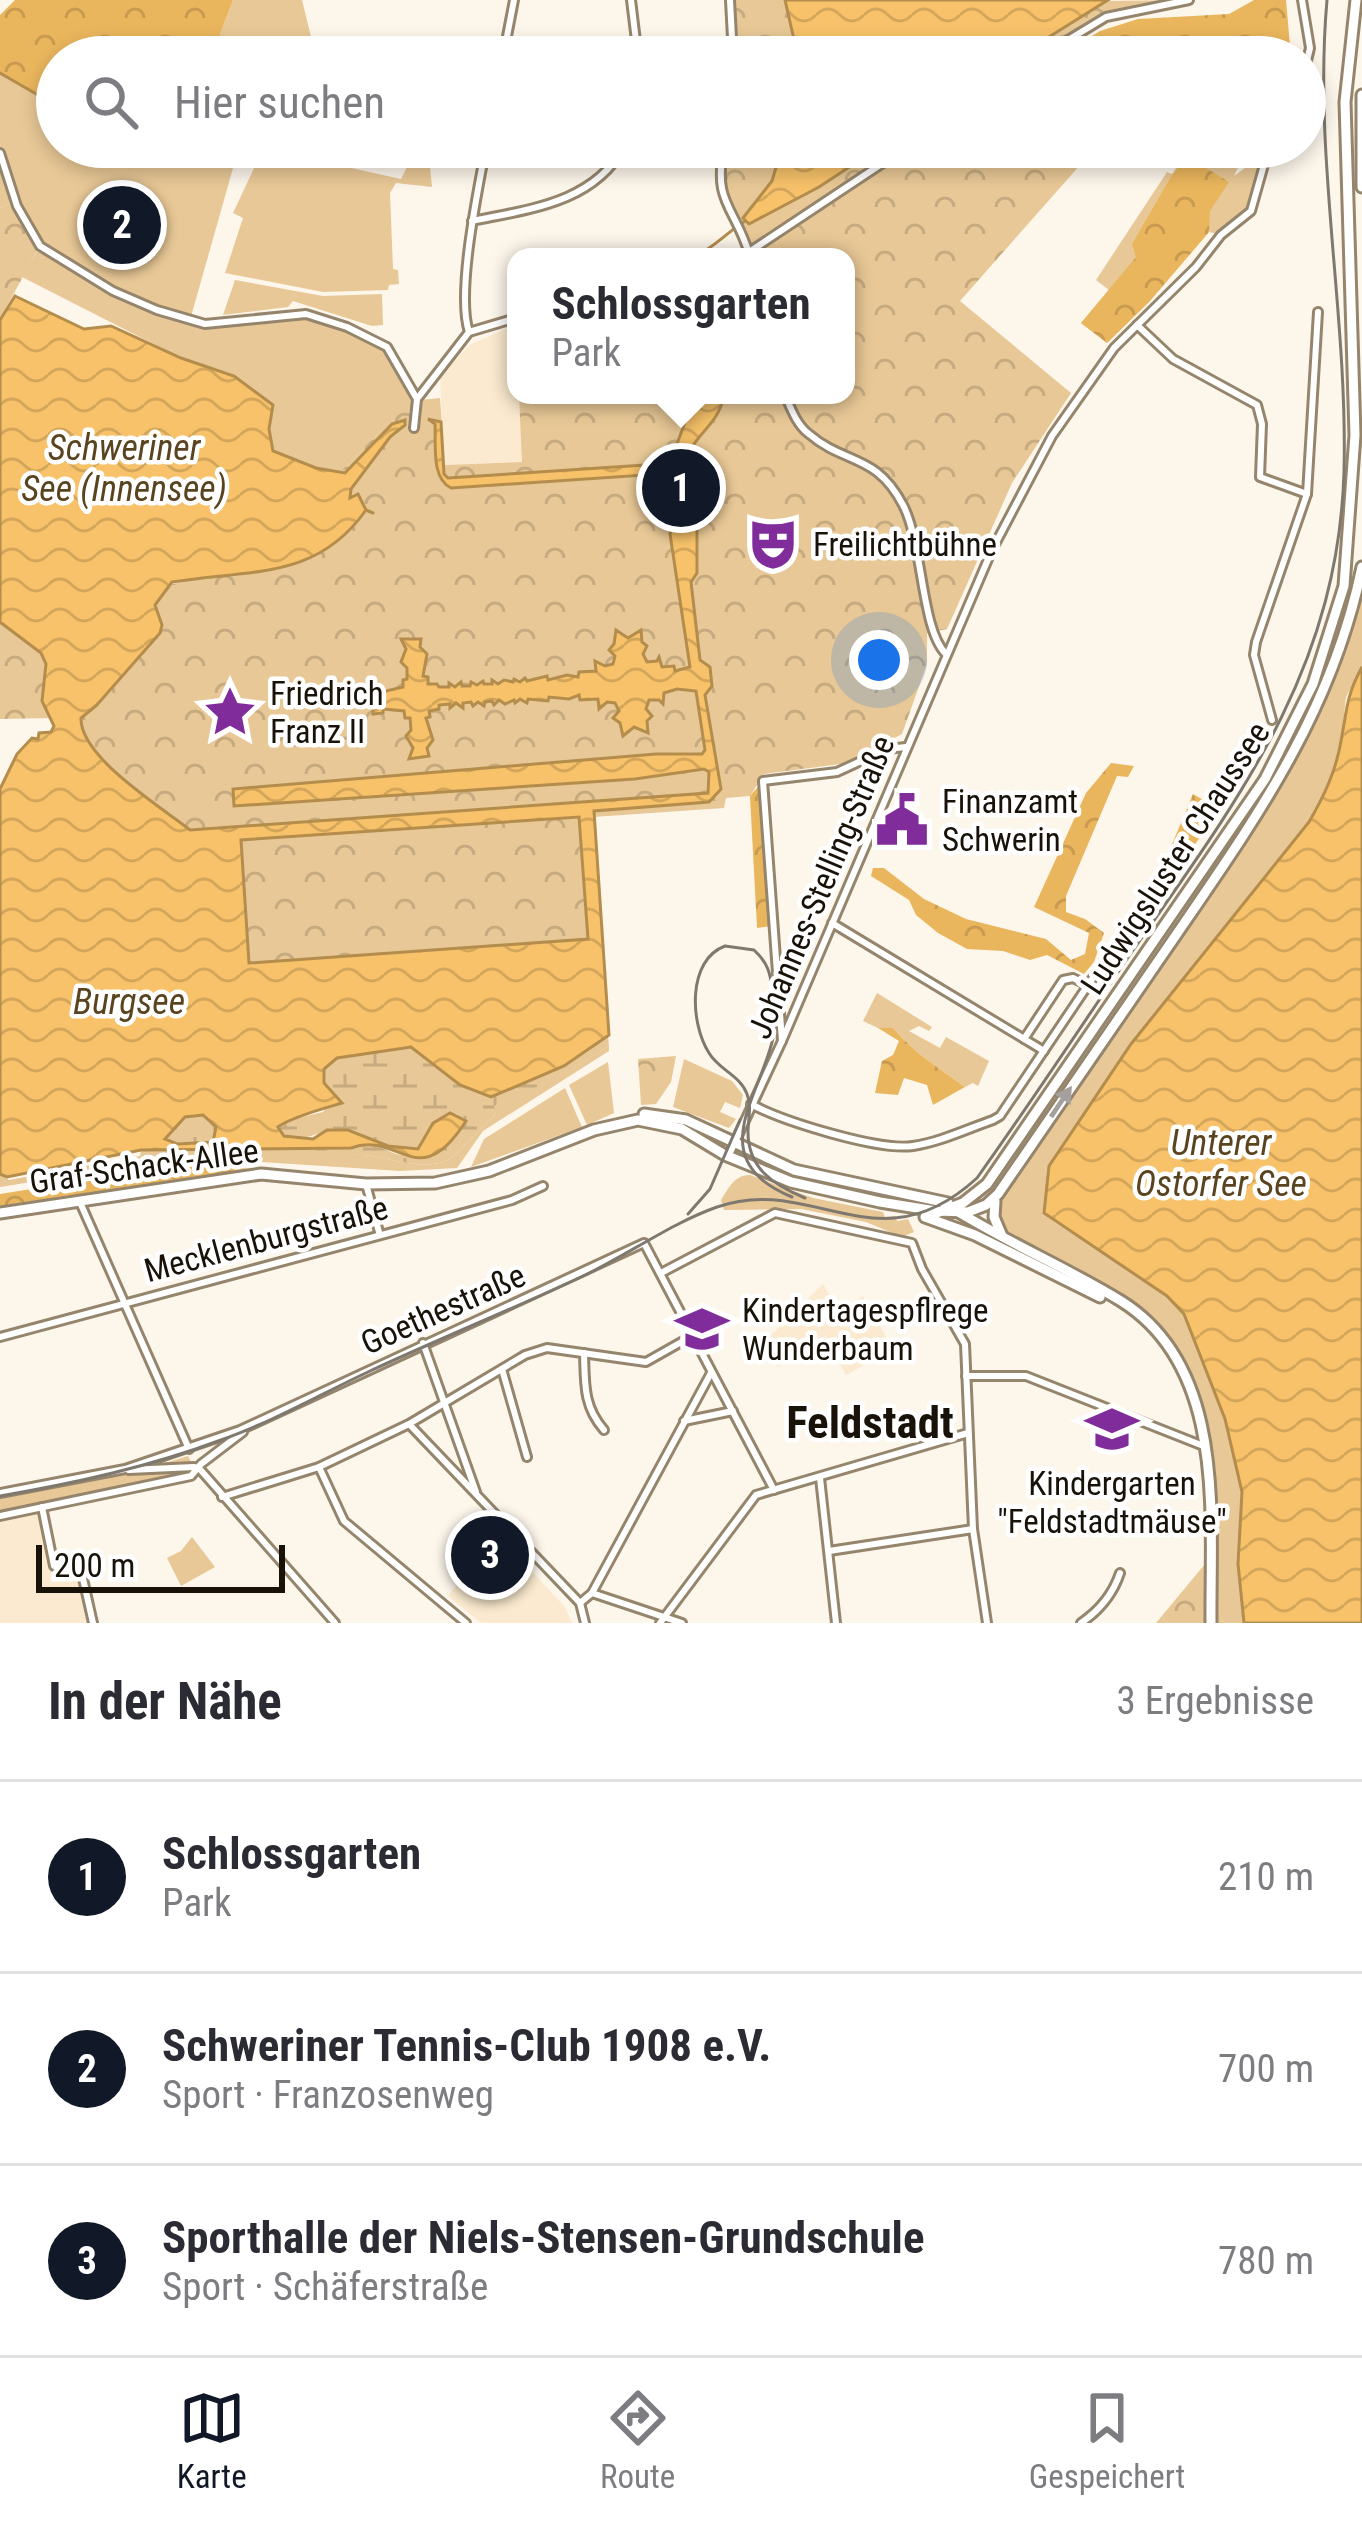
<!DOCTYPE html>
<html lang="de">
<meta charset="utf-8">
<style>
body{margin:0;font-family:"Roboto Condensed",sans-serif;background:#f2f2f3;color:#2b2b33}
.scale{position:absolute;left:36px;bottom:30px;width:249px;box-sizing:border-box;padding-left:12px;border:6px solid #181209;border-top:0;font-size:33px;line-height:42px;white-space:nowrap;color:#181209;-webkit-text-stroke:9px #fff;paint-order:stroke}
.you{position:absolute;left:879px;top:660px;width:42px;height:42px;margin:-30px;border:9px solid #fff;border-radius:50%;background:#1a73e8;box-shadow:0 0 0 18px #1a73e833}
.badge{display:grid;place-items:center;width:78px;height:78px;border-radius:50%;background:#111827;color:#fff;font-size:39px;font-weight:700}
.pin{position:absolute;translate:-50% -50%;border:6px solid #fff;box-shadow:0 3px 12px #0006}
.popup{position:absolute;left:507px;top:248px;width:348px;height:156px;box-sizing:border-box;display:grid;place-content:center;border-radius:24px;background:#fff;filter:drop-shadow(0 3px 9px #0005);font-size:39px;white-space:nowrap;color:#7c7c81}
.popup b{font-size:45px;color:#2b2b33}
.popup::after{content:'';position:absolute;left:50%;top:100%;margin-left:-24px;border:24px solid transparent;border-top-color:#fff}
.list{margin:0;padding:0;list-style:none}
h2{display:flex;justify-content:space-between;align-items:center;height:156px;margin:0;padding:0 48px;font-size:51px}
h2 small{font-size:39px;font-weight:400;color:#7c7c81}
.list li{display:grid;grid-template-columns:78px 1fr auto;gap:36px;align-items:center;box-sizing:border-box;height:192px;padding:0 48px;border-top:3px solid #e1e1e2}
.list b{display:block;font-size:45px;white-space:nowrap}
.list p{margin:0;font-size:39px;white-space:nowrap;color:#7c7c81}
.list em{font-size:39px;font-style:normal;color:#7c7c81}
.icon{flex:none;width:66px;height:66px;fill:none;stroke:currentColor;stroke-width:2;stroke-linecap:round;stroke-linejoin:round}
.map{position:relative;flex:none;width:1362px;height:1623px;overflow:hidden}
.search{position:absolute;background:#fff;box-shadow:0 6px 18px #0003;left:36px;right:36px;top:36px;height:132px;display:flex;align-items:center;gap:30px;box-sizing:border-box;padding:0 42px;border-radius:66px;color:#7c7c81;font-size:45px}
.sheet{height:732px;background:#fff}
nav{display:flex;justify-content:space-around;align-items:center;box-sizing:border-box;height:168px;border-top:3px solid #e1e1e2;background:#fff;font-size:33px;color:#7c7c81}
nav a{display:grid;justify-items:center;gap:6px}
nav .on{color:#111827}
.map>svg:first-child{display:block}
.built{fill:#fbeacf}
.green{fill:#e8c896}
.forest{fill:url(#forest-crowns)}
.wetland{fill:url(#wetland-marsh)}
.park{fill:url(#park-crowns)}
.water{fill:url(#water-waves);stroke:#b48d4d;stroke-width:3;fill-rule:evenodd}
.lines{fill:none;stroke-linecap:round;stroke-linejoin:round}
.stream{stroke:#b48d4d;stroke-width:3}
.street-casing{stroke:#95856c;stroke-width:12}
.secondary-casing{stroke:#95856c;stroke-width:15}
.street{stroke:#fff;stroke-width:6}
.secondary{stroke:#fff;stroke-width:9}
.tram{stroke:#7e786e;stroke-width:3}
.oneway{fill:#a3a09d}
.labels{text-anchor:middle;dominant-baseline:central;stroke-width:9;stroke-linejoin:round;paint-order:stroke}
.poi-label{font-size:33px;fill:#181209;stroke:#fff;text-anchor:start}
.street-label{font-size:33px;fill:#181209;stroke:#fff}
.water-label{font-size:36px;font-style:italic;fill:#5a441f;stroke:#fff}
.district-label{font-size:45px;font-weight:bold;fill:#181209;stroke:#fff}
</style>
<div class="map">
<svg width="1362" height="1623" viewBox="0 0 1362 1623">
<defs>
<pattern id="forest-crowns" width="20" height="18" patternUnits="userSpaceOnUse" patternTransform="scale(3)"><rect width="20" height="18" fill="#eab65d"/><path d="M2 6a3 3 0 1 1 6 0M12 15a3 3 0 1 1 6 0" fill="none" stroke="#c89b50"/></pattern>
<pattern id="wetland-marsh" width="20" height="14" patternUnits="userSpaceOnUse" patternTransform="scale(3)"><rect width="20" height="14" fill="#e8c896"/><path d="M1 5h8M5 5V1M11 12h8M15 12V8" fill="none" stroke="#c6ab80"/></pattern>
<pattern id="park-crowns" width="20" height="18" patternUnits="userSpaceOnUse" patternTransform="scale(3)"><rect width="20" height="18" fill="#e8c896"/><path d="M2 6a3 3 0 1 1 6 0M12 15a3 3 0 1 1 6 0" fill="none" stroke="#c6ab80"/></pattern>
<pattern id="water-waves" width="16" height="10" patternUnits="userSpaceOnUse" patternTransform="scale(3)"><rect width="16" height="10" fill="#f7c26a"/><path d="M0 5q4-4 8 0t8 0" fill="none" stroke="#d3a65b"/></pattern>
</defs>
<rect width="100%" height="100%" fill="#fdf6eb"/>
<g class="built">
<path d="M515,325l8,137 -79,3 -4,-89 31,-32z"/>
<path d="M823,1284l15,26 25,-14 30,53 -47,26 -21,-38 -47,30 -14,-25z"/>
<path d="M42,1507l12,58 25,-4 14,62h-93v-107z"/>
<path d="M493,1529l72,78 7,16h-91l-33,-27 19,-24 -4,-8 25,-22 -3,-5z"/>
</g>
<g class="green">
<path d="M233,0h69l10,41 -4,16h-104l15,-20z"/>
<path d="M0,73l57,33v41h182l-49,173 15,4 101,-10 41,13 40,20 30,52 -7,3 -69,69 -25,-3 -43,-17 -4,-22 4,-24 -39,-29 -53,-18 -159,-81 18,-31 -28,-44 -12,6z"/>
<path d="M264,147h53l-2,13 86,19 16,-32h11l4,40 -36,-4 -6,10 3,76 5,1 1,14 -10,1 -1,5 -65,2 -98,-19 18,-55 -10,-5z"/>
<path d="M1191,147h56l-13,29 33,-24c-9,40 -14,56 -46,83l-12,-3 -60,70 -42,41 -26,-20 28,-33 -13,-10 71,-108 5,2 8,-12 4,1z"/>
<path d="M235,280l88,16 59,-2 1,31 -11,1 -79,-25 -5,6 -65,8z"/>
<path d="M1362,594v73l-16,30 -5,46 -13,45 -19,34 -178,222 -82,122 -5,48 12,9 112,73 16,18 41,105 17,74 -4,71 6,59h-27v-108l-7,-8 -4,-60 -32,-94 -49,-49 -120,-64 -11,-23 1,-19 281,-412z"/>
<path d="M877,993l55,34 -3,4 -10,-5 -10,5 31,17 6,-11 43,24 -11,25 -5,-3 -8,4c-26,-19 -51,-34 -72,-59h-15l-15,-7z"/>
<path d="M609,1046v5l-126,80 -26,37 -57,3 -214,-14 -186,30v-13l9,6 131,-24 1,-6 176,-2 -3,6c16,0 33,-1 49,1 26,2 59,17 85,5 5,-2 39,-38 48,-46l-3,-8 65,-29z"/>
<path d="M684,1059l48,22 11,14 -3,13 -15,-6 -5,10 16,7 -7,9 -56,-21z"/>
<path d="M608,1062l6,51 -27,12 -18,-40z"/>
<path d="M565,1088l17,39 -111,40 13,-28z"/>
<path d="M750,1175l63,23 70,14 2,5 10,-1 2,5 11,-2 6,13 -12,5 -36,-15 -65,-13 -77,1 -3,-10c7,-11 14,-26 29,-25z"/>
<path d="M188,1456l4,8 -17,6 3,11 -178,35v-17l142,-29z"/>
<path d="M192,1537l23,30 -34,19 -14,-28 14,-7z"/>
</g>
<g class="forest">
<path d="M15,0h218l-14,37 -15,20h-147v49l-57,-33v-58z"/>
<path d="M1254,0h32l5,57h-233l42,-26 38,-12 91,-5z"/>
<path d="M1188,157l41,25 -19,29 -1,21 -60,70 -42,41 -26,-20 55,-66 -4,-13 40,-69z"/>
<path d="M1111,763l23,3 -6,11 -11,-1 -51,120v16l19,7 19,14 -10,29 -10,12 -37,-19 -17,5 -27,-9 -36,-2 -29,-16 -22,-18 -7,-15 -38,-24 2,-8h11l40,31 42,20 80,20 25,21 14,-6 4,-21 -55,-26 52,-114z"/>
<path d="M763,781l9,145 -15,2 -7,-132z"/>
<path d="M1193,794l26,15 -42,62 -12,-10z"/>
<path d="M878,1028h15c21,25 46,40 72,59l-32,18 -6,-20 -23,-7 -6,17 -23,-2 7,-32 11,-6 6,-14z"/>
<path d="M189,1164l63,5 -252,37v-12l50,-8 2,11 2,-11 52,-8v11l4,-1v-11l39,-6 1,5 21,-2v-7z"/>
</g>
<g class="wetland">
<path d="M608,1036l1,10 -50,31 -65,29 2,8c-9,8 -43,44 -48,46 -26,12 -59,-3 -86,-5 -17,-1 -33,-1 -49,-1l4,-6h34l18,-5 27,11 33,4 4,-35 -14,26c-10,-1 -21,-1 -30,-3 -19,-5 -36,-18 -57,-16 -19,3 -36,17 -54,0l7,-9 38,-9 13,-18 -12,-10v-15l13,-11 74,-11 49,38 31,12 73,-31z"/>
<path d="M203,1115l13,12 -3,15 -36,2 -13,-5 21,-22z"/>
</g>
<g class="park">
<path d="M730,0h55l14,52 -66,-10z"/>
<path d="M1189,0l-83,17 -66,40h-23l85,-56z"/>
<path d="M724,147h58l-10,34 -29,37 76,-31 61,-40h216l-136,154 111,92 -59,90 -65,146 -20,4v31l-25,70 -54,29 -84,11 -14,22 -24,2 -2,10 -131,9v-14l-403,27c-30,-25 -109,-72 -110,-112l16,-12 64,-72 2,-9 -7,-20 13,-20 48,-10 146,-70 -4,-10 -7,4 -1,-21 -9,-7 69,-70 30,-3 5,67 77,-3 -3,-67h327v-138h-116l18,-5 -30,-76z"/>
<path d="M14,201l25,46 -39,72v-111z"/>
<path d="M0,622c11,12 31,16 40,30 14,20 -7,34 13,66l-53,1z"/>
<path d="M579,816l10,123 -340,24 -9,-123z"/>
<path d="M676,1056l-5,26 -15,22 -15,1 -3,-46z"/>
<path d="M1210,1558l-2,65h-52z"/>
</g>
<g class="water">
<path d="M785,0h323l-91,57h-219z"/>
<path d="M782,147h98l-61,40 -70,37 -6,-6 29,-37z"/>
<path d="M15,296l69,33 27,-3 70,32 53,18 39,29 -4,24 4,22 43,17 29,5 47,-49 13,-4v5l-15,12 -39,52 -1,9 8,-4 8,16c-50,71 -116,59 -194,72l-17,23 7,20 -2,8 -64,73 -15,12c-1,39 79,88 109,112l518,-37 1,-21 -5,-3 -69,10 -401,27 -1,-17 423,-35h46l3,-4 -9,-59 -19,-2 -13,4 -1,11 -4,-4h-10l-3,9 6,7 -5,5 1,12 -14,-6 -11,9 -3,-13 -7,-5 6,-7 -4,-8 -8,-1 -8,7 -1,-10 -18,1 -1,-5 -10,4 -20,-2 -1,4 -20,-2 -1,4 -7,-4 -5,4 -1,-3 -9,4 -6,-4 -5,5 -2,-4 -7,1 -1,4 -6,-4 -5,4 -2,-4 -8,1v5l-7,-5 -6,5v-4l-11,1v4l-10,2 1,6 -4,1 7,22 -6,8 2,8 -20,3 4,-11 -7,-12 5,-6 -1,-12h-5l-1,-7 -21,-2v4l-10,1 -1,-26 9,-1 1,5 21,-5v-7l4,-1v-11l-6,-6 5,-13 -5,-10h20l-1,8 7,7 -4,22 5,1v7h9l2,3h10v-4l6,4 6,-5 1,4h8l1,-4 6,3 6,-4 1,3h8v-4l6,4 6,-4 9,2 1,-3 6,3 5,-4 2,3 20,-5 1,4 19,-5 11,2 1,-5 17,-1 -1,-10 10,5 8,-2 2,-8 -6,-6 5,-6 2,-14 12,8 13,-8 1,12 5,4 -4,8 4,8 10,-1 2,-4 3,10 12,-1 1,5 15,-4 -20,-133 9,-25 -1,-25 7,1 12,41v47l-6,9 9,78 10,7 2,19 -7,9 16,94 -12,13 -115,9 15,224 -45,31 -73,31 -31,-12 -49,-38 -74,11 -13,11v14l18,20c-17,5 -51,14 -64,24l6,9 29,3 14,-9h21l40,16 30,3 15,-26 17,-10 16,8c-48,75 -67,9 -115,27l-210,2 -134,27 -7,-3v-385l17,-35 15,-16 6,1 1,-6 12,-1 3,-6 -12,-25 4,-37 -5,-11 -41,-31v-302zM579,817l9,122 -339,24 -8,-123zM203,1115l13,12 -3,15 -36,2 -12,-5 20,-22z"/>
<path d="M695,395h29c-7,38 -40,40 -39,81l-8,1 -3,-4 -223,15c-20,-10 -15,-43 -16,-64l-7,-5 13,3 3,52 4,4 212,-14 17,-20z"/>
<path d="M1362,667v956h-118l-6,-59 4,-72 -17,-73 -41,-105 -17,-18 -123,-83 5,-47 82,-122 178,-222c15,-26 27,-51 32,-81 6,-31 5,-45 21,-74z"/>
</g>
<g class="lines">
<g class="stream">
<path d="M204,57l15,-20"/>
<path d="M0,73l57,33"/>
<path d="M694,257c20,-9 32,-24 51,-36"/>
<path d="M680,473l2,11"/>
<path d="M366,510l7,3"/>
</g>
<g class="street-casing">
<g id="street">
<path d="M631,0l7,57"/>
<path d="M730,0l3,57"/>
<path d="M1302,0l8,48 -5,21"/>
<path d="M503,57l11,-57"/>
<path d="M1040,57l66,-40 83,-17"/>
<path d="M724,147c-12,57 12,60 26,110"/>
<path d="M0,153l17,53 23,40 73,45 44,19 48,14 101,-10 41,13 40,20 30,52"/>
<path d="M472,221c58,-12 121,-18 152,-74"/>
<path d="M731,257l18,-5 158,-105"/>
<path d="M1137,325l36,34 84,46 5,19 -2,53 47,17"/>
<path d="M469,332c-13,-38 9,-143 17,-185"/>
<path d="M785,395c6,14 12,30 24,39 36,31 67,19 94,71 20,38 18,125 43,149"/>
<path d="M414,428l3,-29 52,-67 47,-14"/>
<path d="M1272,720l-18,-65 2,-13 51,-148 11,-182"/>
<path d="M832,923l212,128"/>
<path d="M1024,1039l39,-59 10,-2 16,8"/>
<path d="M782,1041l-19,-260 74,-9 50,-23 19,-2"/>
<path d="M751,1104c31,17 127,47 162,42 27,-4 54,-17 80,-26l7,-4 121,-180"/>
<path d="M728,1157l54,-116 210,-491 60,-114 62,-88 82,-81 25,-32 30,-24 18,-64"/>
<path d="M366,1184l13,48"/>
<path d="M79,1200l110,249"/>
<path d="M661,1273l114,-60 137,30 10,26 43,75 8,185 14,94"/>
<path d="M0,1337l512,-137 31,-14"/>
<path d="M423,1343l53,149"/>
<path d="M584,1353c1,30 -1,53 20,77"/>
<path d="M502,1369l25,88"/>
<path d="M966,1376h60l180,71"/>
<path d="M684,1421l49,-10"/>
<path d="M410,1425l170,178 5,20"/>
<path d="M198,1467l137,156"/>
<path d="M319,1467l25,54 122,102"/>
<path d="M129,1470l65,-3"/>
<path d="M820,1478l16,145"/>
<path d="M0,1493l125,-24 115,-39 404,-187 130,247"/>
<path d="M222,1497l97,-30 90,-43 116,-69 22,-7 99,14 46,-26"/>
<path d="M42,1507l12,59 25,-5 14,62"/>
<path d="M0,1516l191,-40 10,-12 42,-32"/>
<path d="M829,1551l144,-22"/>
<path d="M592,1593l90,30"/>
<path d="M580,1603l12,-10 119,-220"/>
<path d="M660,1623l96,-128 212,-62"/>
<path d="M1081,1623c19,-13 32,-29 39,-50"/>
</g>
</g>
<g class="secondary-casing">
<g id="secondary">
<path d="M1362,95v92"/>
<path d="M644,1114l42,6 108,50 154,33"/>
<path d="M995,1201l-1,16 8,19"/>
<path d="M944,1203c57,37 120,63 177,98 106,66 89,215 90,322"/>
<path d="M0,1213l261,-39 105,10 69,-1 54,-12 105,-41 44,-10 44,9 43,26 66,27 89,20 56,9 32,1 18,-7 12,-11c59,-85 117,-171 176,-256 82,-120 158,-225 188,-371"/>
<path d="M925,1217l50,18 125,62"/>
<path d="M926,1217l37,-14 24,-19 278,-405 48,-95 31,-98 11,-151 -10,-333 11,-102"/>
</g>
</g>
<use href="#street" class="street"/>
<use href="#secondary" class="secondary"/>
<g class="tram">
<path d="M792,1197c-91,-37 -31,-102 -19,-159 3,-15 0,-32 -1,-47 -1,-18 -5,-29 -18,-41l-29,-4c-38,14 -35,77 -16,107 10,17 31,22 38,41 5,13 1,25 1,38 0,37 26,53 57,66"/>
<path d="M688,1214l22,-25 30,-69"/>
<path d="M0,1496c75,-13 149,-29 221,-56 51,-18 100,-46 149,-69 69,-32 140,-61 209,-93 46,-21 90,-54 138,-71 95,-34 161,62 260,-29 53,-74 103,-150 154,-225 108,-154 207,-284 213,-481 4,-158 -31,-315 -17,-472"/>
</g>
</g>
<defs><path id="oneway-solid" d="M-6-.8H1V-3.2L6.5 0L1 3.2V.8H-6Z" transform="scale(3)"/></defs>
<use class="oneway" href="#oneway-solid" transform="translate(1061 1102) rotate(-56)"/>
<defs>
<g id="theatre-bare" transform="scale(4.14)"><path d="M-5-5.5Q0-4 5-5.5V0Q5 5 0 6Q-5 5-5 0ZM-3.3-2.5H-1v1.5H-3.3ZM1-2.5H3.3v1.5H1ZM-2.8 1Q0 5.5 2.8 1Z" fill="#802c9b" stroke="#fff" stroke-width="2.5" paint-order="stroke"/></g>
<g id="sight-bare" transform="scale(4.14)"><path d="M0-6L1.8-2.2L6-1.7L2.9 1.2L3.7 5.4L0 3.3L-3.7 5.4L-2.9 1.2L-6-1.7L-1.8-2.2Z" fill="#802c9b" stroke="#fff" stroke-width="2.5" paint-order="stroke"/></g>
<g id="civic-bare" transform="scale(4.14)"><path d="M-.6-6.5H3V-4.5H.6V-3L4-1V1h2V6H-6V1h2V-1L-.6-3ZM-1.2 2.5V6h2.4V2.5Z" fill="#802c9b" stroke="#fff" stroke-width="2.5" paint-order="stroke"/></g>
<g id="school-bare" transform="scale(4.14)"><path d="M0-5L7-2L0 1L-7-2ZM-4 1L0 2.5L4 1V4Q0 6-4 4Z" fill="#802c9b" stroke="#fff" stroke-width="2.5" paint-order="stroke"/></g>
</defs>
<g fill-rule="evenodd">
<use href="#theatre-bare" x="773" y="544"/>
<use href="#sight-bare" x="230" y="712"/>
<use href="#civic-bare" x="902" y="820"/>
<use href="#school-bare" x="702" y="1329"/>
<use href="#school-bare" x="1112" y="1429"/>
</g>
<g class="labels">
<g class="poi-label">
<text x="813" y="544">Freilichtbühne</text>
<text x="270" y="693">Friedrich<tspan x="270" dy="38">Franz II</tspan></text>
<text x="942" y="801">Finanzamt<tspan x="942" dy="38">Schwerin</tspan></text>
<text x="742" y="1310">Kindertagespflrege<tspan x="742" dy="38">Wunderbaum</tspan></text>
<text x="1112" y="1483" text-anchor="middle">Kindergarten<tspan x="1112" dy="38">"Feldstadtmäuse"</tspan></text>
</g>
<g class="street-label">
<text transform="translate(1175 858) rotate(-57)">Ludwigsluster Chaussee</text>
<text transform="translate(821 887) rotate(-67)">Johannes-Stelling-Straße</text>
<text transform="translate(144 1166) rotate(-8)">Graf-Schack-Allee</text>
<text transform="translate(266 1239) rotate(-15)">Mecklenburgstraße</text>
<text transform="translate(443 1309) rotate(-24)">Goethestraße</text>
</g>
<g class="water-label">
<text x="124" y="448">Schweriner<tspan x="124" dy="41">See (Innensee)</tspan></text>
<text x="129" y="1002">Burgsee</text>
<text x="1221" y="1143">Unterer<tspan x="1221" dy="41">Ostorfer See</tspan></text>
</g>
<g class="district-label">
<text x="870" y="1422">Feldstadt</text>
</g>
</g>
</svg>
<div class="scale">200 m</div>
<div class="you"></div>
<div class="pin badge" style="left:681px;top:488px">1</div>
<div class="popup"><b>Schlossgarten</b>Park</div>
<div class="pin badge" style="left:122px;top:225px">2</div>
<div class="pin badge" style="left:490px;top:1555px">3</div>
<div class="search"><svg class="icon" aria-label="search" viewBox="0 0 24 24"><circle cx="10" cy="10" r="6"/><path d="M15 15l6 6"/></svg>Hier suchen</div>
</div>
<section class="sheet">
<h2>In der Nähe<small>3 Ergebnisse</small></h2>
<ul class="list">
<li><span class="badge">1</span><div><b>Schlossgarten</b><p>Park</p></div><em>210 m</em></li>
<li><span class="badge">2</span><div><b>Schweriner Tennis-Club 1908 e.V.</b><p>Sport · Franzosenweg</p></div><em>700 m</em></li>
<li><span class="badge">3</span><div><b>Sporthalle der Niels-Stensen-Grundschule</b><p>Sport · Schäferstraße</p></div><em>780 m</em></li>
</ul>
</section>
<nav>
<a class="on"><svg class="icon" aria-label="map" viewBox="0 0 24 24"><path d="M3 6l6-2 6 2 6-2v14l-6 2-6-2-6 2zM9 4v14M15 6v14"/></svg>Karte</a>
<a><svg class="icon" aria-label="directions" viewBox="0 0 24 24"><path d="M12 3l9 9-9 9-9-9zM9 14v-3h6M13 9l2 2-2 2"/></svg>Route</a>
<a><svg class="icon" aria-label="saved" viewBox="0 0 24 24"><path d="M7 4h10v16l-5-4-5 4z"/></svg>Gespeichert</a>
</nav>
